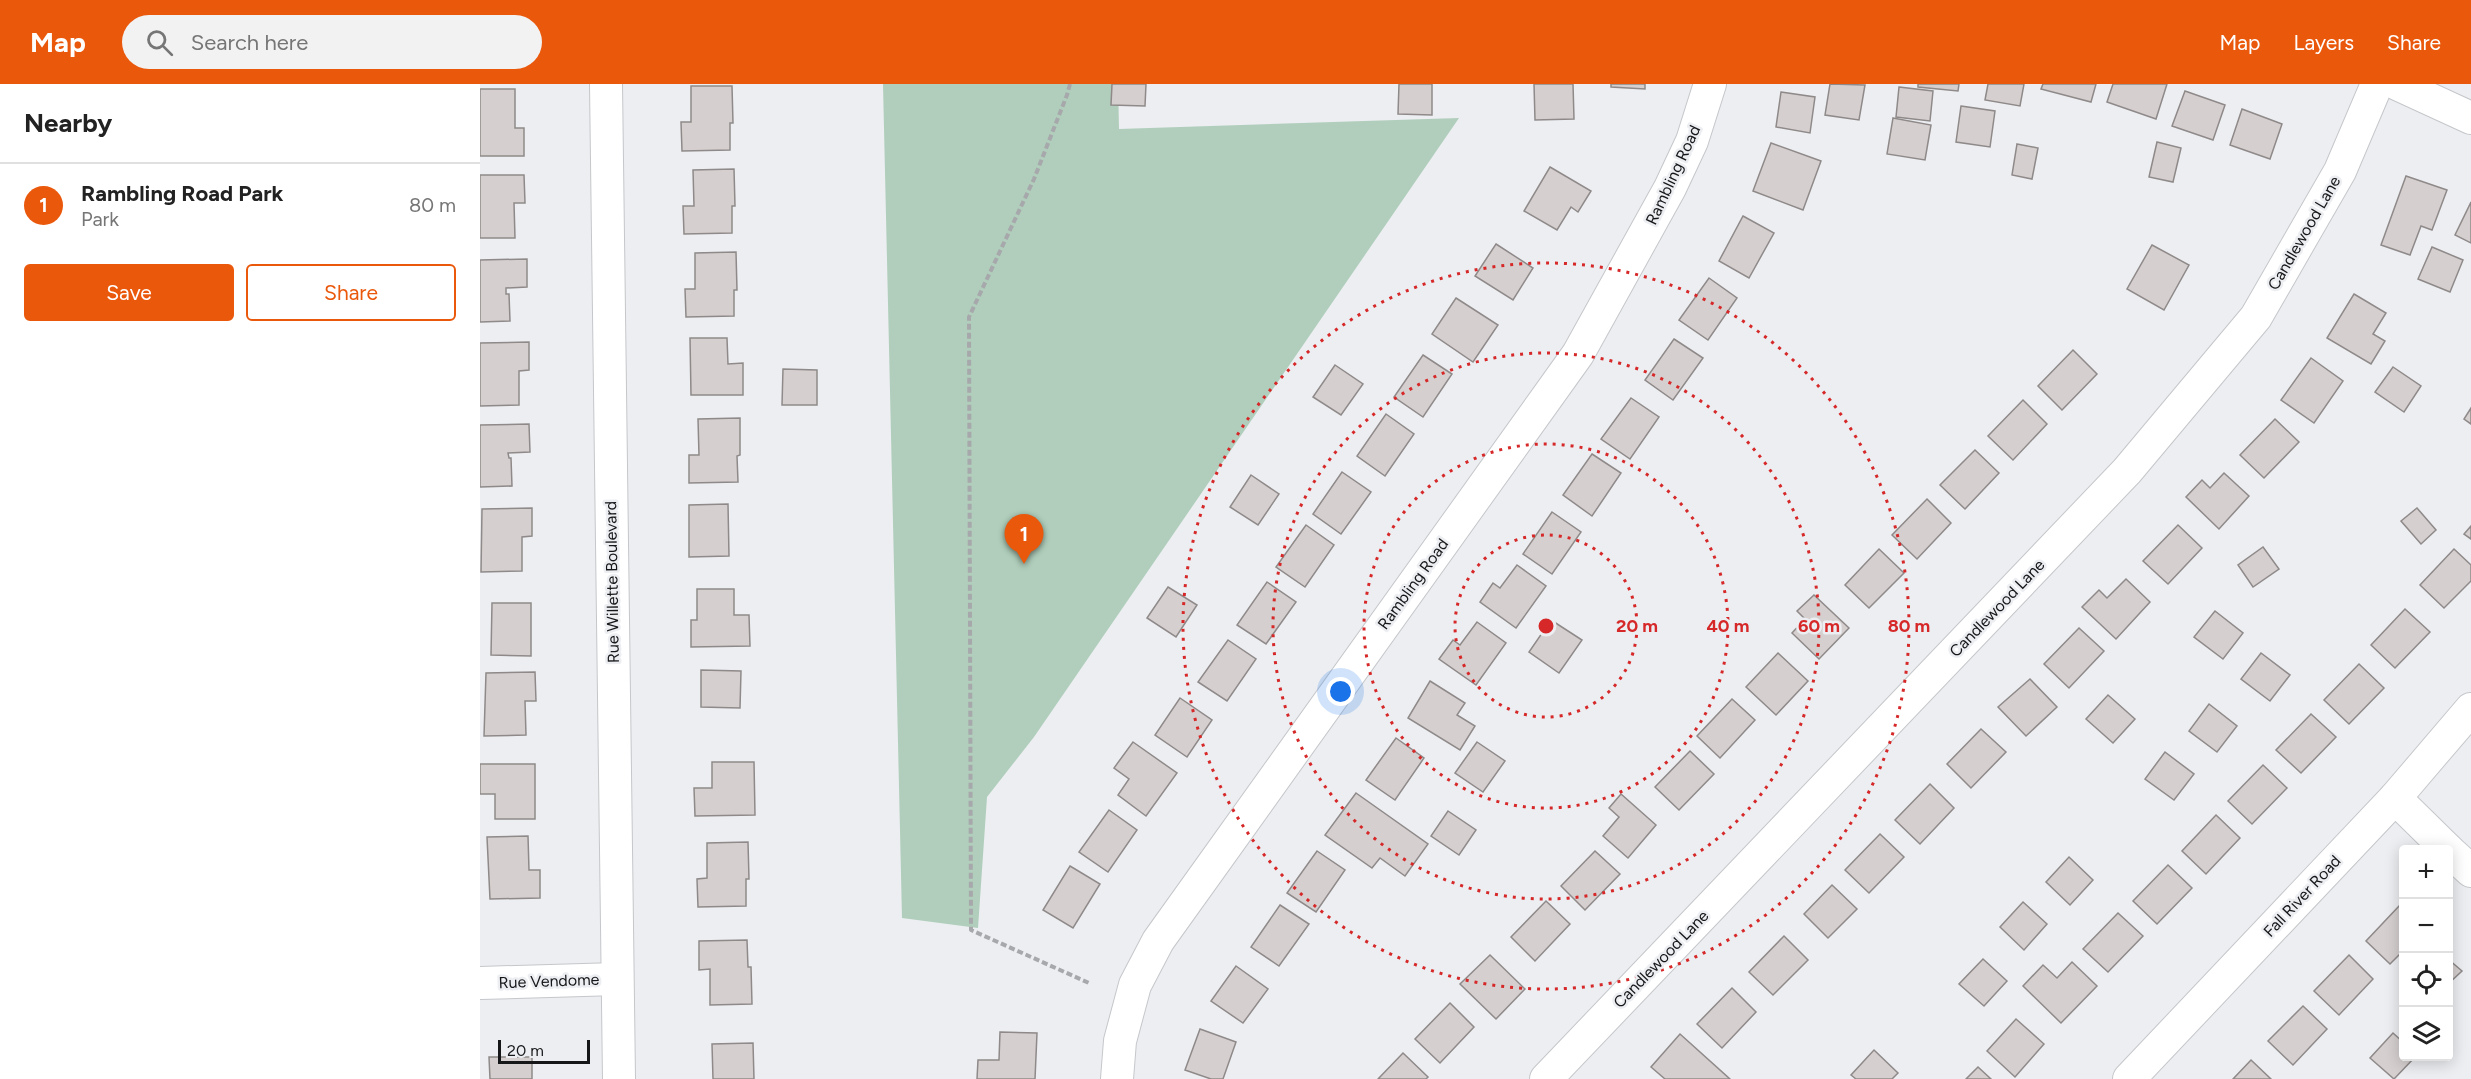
<!DOCTYPE html>
<meta charset="utf-8">
<style>
body{margin:0;font-family:Figtree,sans-serif;background:#f2f2f2;color:#222}
.controls{position:absolute;right:18px;bottom:18px;display:grid;overflow:hidden;border-radius:6px;box-shadow:0 3px 15px #0003}
.controls button{width:54px;height:54px;display:grid;place-items:center;padding:0;border:0;border-bottom:2px solid #e0e0e0;background:#fff;color:#222;font:30px sans-serif}
.scale{position:absolute;left:18px;bottom:15px;width:92px;box-sizing:border-box;padding-left:6px;border:3px solid #161718;border-top:0;font-size:16px;line-height:21px;white-space:nowrap;color:#161718;-webkit-text-stroke:4px #eceef2;paint-order:stroke}
.you{position:absolute;left:861px;top:608px;width:21px;height:21px;margin:-15px;border:4px solid #fff;border-radius:50%;background:#1a73e8;box-shadow:0 0 0 9px #1a73e833}
.badge{display:grid;place-items:center;width:39px;height:39px;border-radius:50%;background:#ea580c;color:#fff;font-size:20px;font-weight:700}
.pin{position:absolute;translate:-50% -50px;filter:drop-shadow(0 2px 3px #0008)}
.pin::after{content:'';position:absolute;top:32px;width:21px;height:18px;background:inherit;clip-path:polygon(0 0,100% 0,50% 100%)}
.list{margin:0;padding:0;list-style:none}
h2{display:flex;justify-content:space-between;align-items:center;height:78px;margin:0;padding:0 24px;font-size:26px}
h2 small{font-size:20px;font-weight:400;color:#767676}
.list li{display:grid;grid-template-columns:39px 1fr auto;gap:18px;align-items:center;box-sizing:border-box;height:84px;padding:0 24px;border-top:2px solid #e0e0e0}
.list b{display:block;font-size:22px;white-space:nowrap}
.list p{margin:0;font-size:20px;white-space:nowrap;color:#767676}
.list em{font-size:20px;font-style:normal;color:#767676}
.actions{display:flex;gap:12px;padding:18px 24px}
.actions a{flex:1;padding:14px 0;border:2px solid #ea580c;border-radius:6px;text-align:center;font-size:21px;color:#ea580c}
.actions .main{background:#ea580c;color:#fff}
.icon{flex:none;width:33px;height:33px;fill:none;stroke:currentColor;stroke-width:2;stroke-linecap:round;stroke-linejoin:round}
.map{position:relative;flex:none;width:1991px;height:995px;overflow:hidden}
header{display:flex;align-items:center;gap:36px;box-sizing:border-box;height:84px;padding:0 30px;background:#ea580c;color:#fff}
header strong{font-size:28px}
nav{display:flex;gap:33px;margin-inline-start:auto;font-size:21px}
.search{width:420px;height:54px;background:#f2f2f2;display:flex;align-items:center;gap:15px;box-sizing:border-box;padding:0 21px;border-radius:33px;color:#767676;font-size:22px}
main{display:flex}
aside{flex:1;background:#fff}
.map>svg:first-child{display:block}
.green{fill:#b0cebb}
.building{fill:#d5d0cf;stroke:#8f8a89;stroke-width:1.5}
.lines{fill:none;stroke-linecap:round;stroke-linejoin:round}
.street-casing{stroke:#c5c7ca;stroke-width:34}
.path{stroke:#a7a8ab;stroke-width:4;stroke-dasharray:6 3;stroke-linecap:butt}
.street{stroke:#fff;stroke-width:32}
.ring{fill:none;stroke:#d62828;stroke-width:3;stroke-dasharray:3 6}
.labels{text-anchor:middle;dominant-baseline:central;stroke-width:5;stroke-linejoin:round;paint-order:stroke}
.street-label{font-size:16px;fill:#161718;stroke:#eceef2}
.centre{fill:#d62828;stroke:#eceef2;stroke-width:3}
.ring-label{font-size:18px;text-anchor:middle;font-weight:bold;fill:#d62828;stroke:#eceef2;stroke-width:5;stroke-linejoin:round;paint-order:stroke}
</style>
<header>
<strong>Map</strong>
<div class="search"><svg class="icon" aria-label="search" viewBox="0 0 24 24"><circle cx="10" cy="10" r="6"/><path d="M15 15l6 6"/></svg>Search here</div>
<nav><a>Map</a><a>Layers</a><a>Share</a></nav>
</header>
<main>
<aside>
<h2>Nearby<small></small></h2>
<ul class="list">
<li><span class="badge">1</span><div><b>Rambling Road Park</b><p>Park</p></div><em>80 m</em></li>
</ul>
<div class="actions"><a class="main">Save</a><a>Share</a></div>
</aside>
<div class="map">
<svg width="1991" height="995" viewBox="0 0 1991 995">
<rect width="100%" height="100%" fill="#eceef2"/>
<path class="green" d="M403,0h235l1,45 340,-11 -425,619 -47,60 -9,131 -76,-10z"/>
<g class="building">
<path d="M632,0h34l-1,22 -34,-1z"/>
<path d="M919,0h33v31l-34,-1z"/>
<path d="M1054,0h39l1,35 -39,1z"/>
<path d="M1131,0h34v5l-34,-2z"/>
<path d="M1350,0l35,1 -6,35 -34,-5z"/>
<path d="M1438,0h41l-1,7 -40,-4z"/>
<path d="M1508,0h36l-4,22 -35,-6z"/>
<path d="M1563,0h53l-5,18 -50,-13z"/>
<path d="M1633,0h54l-11,35 -49,-17z"/>
<path d="M211,2h41l1,37h-3v27l-48,1 -1,-29h10z"/>
<path d="M1419,3l34,4 -3,30 -34,-4z"/>
<path d="M0,5h35v39h9v28h-44z"/>
<path d="M1705,7l40,14 -12,35 -41,-14z"/>
<path d="M1301,8l34,5 -5,36 -34,-6z"/>
<path d="M1481,22l34,5 -5,36 -34,-5z"/>
<path d="M1762,25l40,15 -12,35 -40,-14z"/>
<path d="M1413,34l38,7 -6,35 -38,-6z"/>
<path d="M1677,58l24,6 -8,34 -24,-5z"/>
<path d="M1291,59l50,18 -18,49 -50,-19z"/>
<path d="M1537,60l21,4 -6,31 -20,-4z"/>
<path d="M1070,83l41,24 -13,21 -7,-5 -14,23 -33,-19z"/>
<path d="M254,85l1,37h-3v27l-48,1 -1,-28h11l-1,-36z"/>
<path d="M0,91h44l1,28h-11l1,35h-35z"/>
<path d="M1926,92l41,14 -15,40 -11,-4 -11,29 -29,-10z"/>
<path d="M1991,118v41l-16,-8z"/>
<path d="M1263,132l31,17 -25,45 -30,-17z"/>
<path d="M1016,160l37,24 -20,32 -38,-24z"/>
<path d="M1672,161l37,20 -25,45 -37,-21z"/>
<path d="M1952,163l31,13 -13,32 -32,-13z"/>
<path d="M256,168l1,38h-3v26l-48,1 -1,-28h10v-36z"/>
<path d="M47,175v28l-21,1v6h3l1,27 -30,1v-62z"/>
<path d="M1229,194l28,20 -29,42 -29,-20z"/>
<path d="M1874,210l32,19 -13,21 12,7 -14,23 -44,-26z"/>
<path d="M976,214l42,27 -25,37 -41,-28z"/>
<path d="M210,254h37l1,26 15,-1v32h-52z"/>
<path d="M1194,255l29,19 -30,42 -28,-20z"/>
<path d="M49,258v28l-10,1v34l-39,1v-63z"/>
<path d="M1593,266l24,24 -35,36 -24,-24z"/>
<path d="M943,271l29,19 -29,43 -29,-20z"/>
<path d="M1831,274l32,23 -29,42 -33,-23z"/>
<path d="M855,281l28,19 -22,31 -28,-18z"/>
<path d="M1913,283l28,19 -17,26 -29,-20z"/>
<path d="M303,285l34,1v35h-35z"/>
<path d="M1151,314l28,19 -29,42 -29,-20z"/>
<path d="M1543,316l24,24 -34,36 -25,-24z"/>
<path d="M1991,324v16l-7,-5z"/>
<path d="M906,330l28,20 -29,42 -28,-20z"/>
<path d="M260,334v37l-3,1 1,26 -49,1v-28h10l-1,-36z"/>
<path d="M1795,335l24,23 -35,36 -24,-23z"/>
<path d="M49,340l1,28 -22,1 1,5h2l1,28 -32,1v-62z"/>
<path d="M1495,366l24,23 -34,36 -25,-24z"/>
<path d="M1112,370l29,19 -29,43 -29,-21z"/>
<path d="M862,388l29,20 -30,42 -28,-20z"/>
<path d="M1744,389l25,23 -30,33 -33,-32 16,-17 8,8z"/>
<path d="M771,391l28,19 -21,31 -28,-18z"/>
<path d="M1447,415l24,24 -34,36 -25,-24z"/>
<path d="M248,420l1,52 -40,1v-52z"/>
<path d="M52,424v28l-10,1v34l-41,1 1,-63z"/>
<path d="M1937,424l19,22 -15,14 -20,-23z"/>
<path d="M1072,428l29,20 -29,42 -29,-20z"/>
<path d="M826,441l28,20 -29,42 -29,-20z"/>
<path d="M1698,441l24,23 -34,36 -25,-23z"/>
<path d="M1991,442v13l-7,-5z"/>
<path d="M1783,463l16,22 -26,18 -15,-22z"/>
<path d="M1399,465l25,24 -35,35 -24,-23z"/>
<path d="M1974,465l17,16v16l-27,27 -24,-23z"/>
<path d="M1037,481l29,21 -30,42 -36,-26 13,-19 7,5z"/>
<path d="M1646,495l24,23 -34,37 -34,-32 17,-17 8,8z"/>
<path d="M787,498l29,20 -30,42 -29,-19z"/>
<path d="M688,503l29,18 -21,32 -29,-19z"/>
<path d="M217,505h37v26h15l1,31 -59,1v-27h6z"/>
<path d="M1334,511l35,33 -30,31 -27,-26 13,-14 -8,-8z"/>
<path d="M12,519h39v53l-40,-1z"/>
<path d="M1925,525l25,23 -35,36 -24,-23z"/>
<path d="M1735,527l28,22 -20,26 -29,-22z"/>
<path d="M1071,536l31,20 -23,33 -30,-21z"/>
<path d="M997,538l29,21 -30,42 -37,-26 14,-19 7,5z"/>
<path d="M1599,544l25,23 -35,37 -25,-24z"/>
<path d="M748,556l28,19 -29,42 -29,-19z"/>
<path d="M1298,569l30,28 -32,34 -30,-28z"/>
<path d="M1781,569l29,22 -20,26 -29,-22z"/>
<path d="M1879,580l25,24 -35,36 -25,-24z"/>
<path d="M221,586l40,1 -1,37 -39,-1z"/>
<path d="M55,588l1,29h-11l1,34 -42,1 2,-63z"/>
<path d="M1550,595l27,28 -31,29 -28,-29z"/>
<path d="M950,597l35,22 -8,12 18,11 -15,24 -52,-32z"/>
<path d="M1628,611l27,24 -22,24 -27,-24z"/>
<path d="M700,614l32,22 -25,37 -32,-22z"/>
<path d="M1252,615l23,21 -35,38 -23,-22z"/>
<path d="M1729,620l28,22 -20,26 -28,-21z"/>
<path d="M1831,630l25,23 -35,36 -25,-23z"/>
<path d="M1501,645l25,23 -35,36 -24,-24z"/>
<path d="M916,654l28,20 -29,42 -29,-20z"/>
<path d="M653,658l44,31 -31,43 -28,-21 11,-16 -15,-11z"/>
<path d="M997,658l28,19 -22,31 -28,-19z"/>
<path d="M1210,667l24,23 -35,36 -24,-23z"/>
<path d="M1685,668l29,22 -20,26 -29,-21z"/>
<path d="M232,678h42l1,53 -60,1 -1,-28h18z"/>
<path d="M0,680h55v55h-40v-25h-15z"/>
<path d="M1783,681l24,23 -35,36 -24,-23z"/>
<path d="M1450,700l24,24 -34,36 -25,-24z"/>
<path d="M876,709l72,51 -23,32 -25,-18 -8,10 -47,-33z"/>
<path d="M1141,710l35,31 -28,33 -25,-22 16,-19 -10,-9z"/>
<path d="M629,726l28,20 -29,42 -29,-20z"/>
<path d="M968,727l28,19 -17,25 -28,-19z"/>
<path d="M1736,731l24,23 -34,36 -24,-23z"/>
<path d="M1400,750l24,23 -35,36 -24,-23z"/>
<path d="M48,752l1,34h11v28l-50,1 -3,-62z"/>
<path d="M268,758l1,37h-3v27l-48,1 -1,-28 10,-1v-35z"/>
<path d="M837,767l28,19 -29,42 -29,-19z"/>
<path d="M1115,767l25,23 -35,36 -24,-24z"/>
<path d="M1589,773l24,23 -23,25 -24,-23z"/>
<path d="M1688,781l24,23 -35,36 -24,-23z"/>
<path d="M590,782l30,18 -27,44 -30,-18z"/>
<path d="M1352,801l25,24 -29,29 -24,-24z"/>
<path d="M1066,817l24,23 -35,37 -24,-24z"/>
<path d="M1543,818l24,22 -23,26 -24,-23z"/>
<path d="M800,821l29,19 -30,42 -28,-19z"/>
<path d="M1920,821l4,3v42l-14,14 -24,-23z"/>
<path d="M1638,829l25,23 -35,36 -25,-23z"/>
<path d="M1304,852l24,24 -35,35 -24,-23z"/>
<path d="M267,856l1,27h3l1,37 -42,1v-36l-11,1v-29z"/>
<path d="M1010,871l35,34 -29,30 -36,-35z"/>
<path d="M1869,871l24,24 -34,36 -25,-24z"/>
<path d="M1503,875l24,22 -23,25 -25,-22z"/>
<path d="M1968,875l14,12 -14,13z"/>
<path d="M1592,878l25,24 -36,37 -38,-37 20,-21 14,13z"/>
<path d="M756,882l32,23 -25,34 -32,-22z"/>
<path d="M1252,904l24,24 -34,36 -25,-24z"/>
<path d="M970,919l24,24 -34,36 -25,-24z"/>
<path d="M1823,922l24,23 -34,36 -25,-24z"/>
<path d="M1536,935l28,25 -29,33 -28,-26z"/>
<path d="M720,945l36,13 -13,37h-12l-26,-9z"/>
<path d="M520,948l37,1 -2,46h-58l1,-19h21z"/>
<path d="M1913,949l11,10v13h12l-22,23 -24,-21z"/>
<path d="M1200,950l50,45h-65l-14,-12z"/>
<path d="M273,959l1,36h-41l-1,-35z"/>
<path d="M1394,966l24,23 -6,6h-36l-5,-4z"/>
<path d="M923,969l25,24 -2,2h-48z"/>
<path d="M9,973h43v22h-42z"/>
<path d="M1771,976l20,19h-38z"/>
<path d="M1498,983l13,12h-25z"/>
</g>
<g class="lines">
<g class="street-casing">
<g id="street">
<path d="M126,0l13,995"/>
<path d="M1917,0l74,34"/>
<path d="M1915,714l53,52"/>
<path d="M1968,766l23,21"/>
<path d="M0,899l137,-4"/>
<path d="M637,995l3,-38 15,-56 23,-44 420,-587 92,-166 22,-47 18,-57"/>
<path d="M1066,995l581,-608 129,-154 84,-146 37,-87"/>
<path d="M1649,995l266,-281 76,-89"/>
</g>
</g>
<path class="path" d="M590,0l-3,11 -33,84 -65,138 2,613 118,53"/>
<use href="#street" class="street"/>
</g>
<g class="ring">
<circle cx="1066" cy="542" r="91"/>
<circle cx="1066" cy="542" r="182"/>
<circle cx="1066" cy="542" r="273"/>
<circle cx="1066" cy="542" r="363"/>
</g>
<g class="labels">
<g class="street-label">
<text transform="translate(1193 91) rotate(-65)">Rambling Road</text>
<text transform="translate(1824 149) rotate(-60)">Candlewood Lane</text>
<text transform="translate(132 498) rotate(-91)">Rue Willette Boulevard</text>
<text transform="translate(933 500) rotate(-54)">Rambling Road</text>
<text transform="translate(1517 524) rotate(-46)">Candlewood Lane</text>
<text transform="translate(1822 812) rotate(-47)">Fall River Road</text>
<text transform="translate(1181 875) rotate(-46)">Candlewood Lane</text>
<text transform="translate(69 897) rotate(-2)">Rue Vendome</text>
</g>
</g>
<circle cx="1066" cy="542" r="9" class="centre"/>
<g class="ring-label">
<text x="1157" y="548">20 m</text>
<text x="1248" y="548">40 m</text>
<text x="1339" y="548">60 m</text>
<text x="1429" y="548">80 m</text>
</g>
</svg>
<div class="controls">
<button>+</button>
<button>−</button>
<button><svg class="icon" aria-label="locate" viewBox="0 0 24 24"><circle cx="12" cy="12" r="6"/><path d="M12 2v4M12 18v4M2 12h4M18 12h4"/></svg></button>
<button><svg class="icon" aria-label="layers" viewBox="0 0 24 24"><path d="M12 4l9 5-9 5-9-5zM3 14l9 5 9-5"/></svg></button>
</div>
<div class="scale">20 m</div>
<div class="you"></div>
<div class="pin badge" style="left:544px;top:480px">1</div>
</div>
</main>
